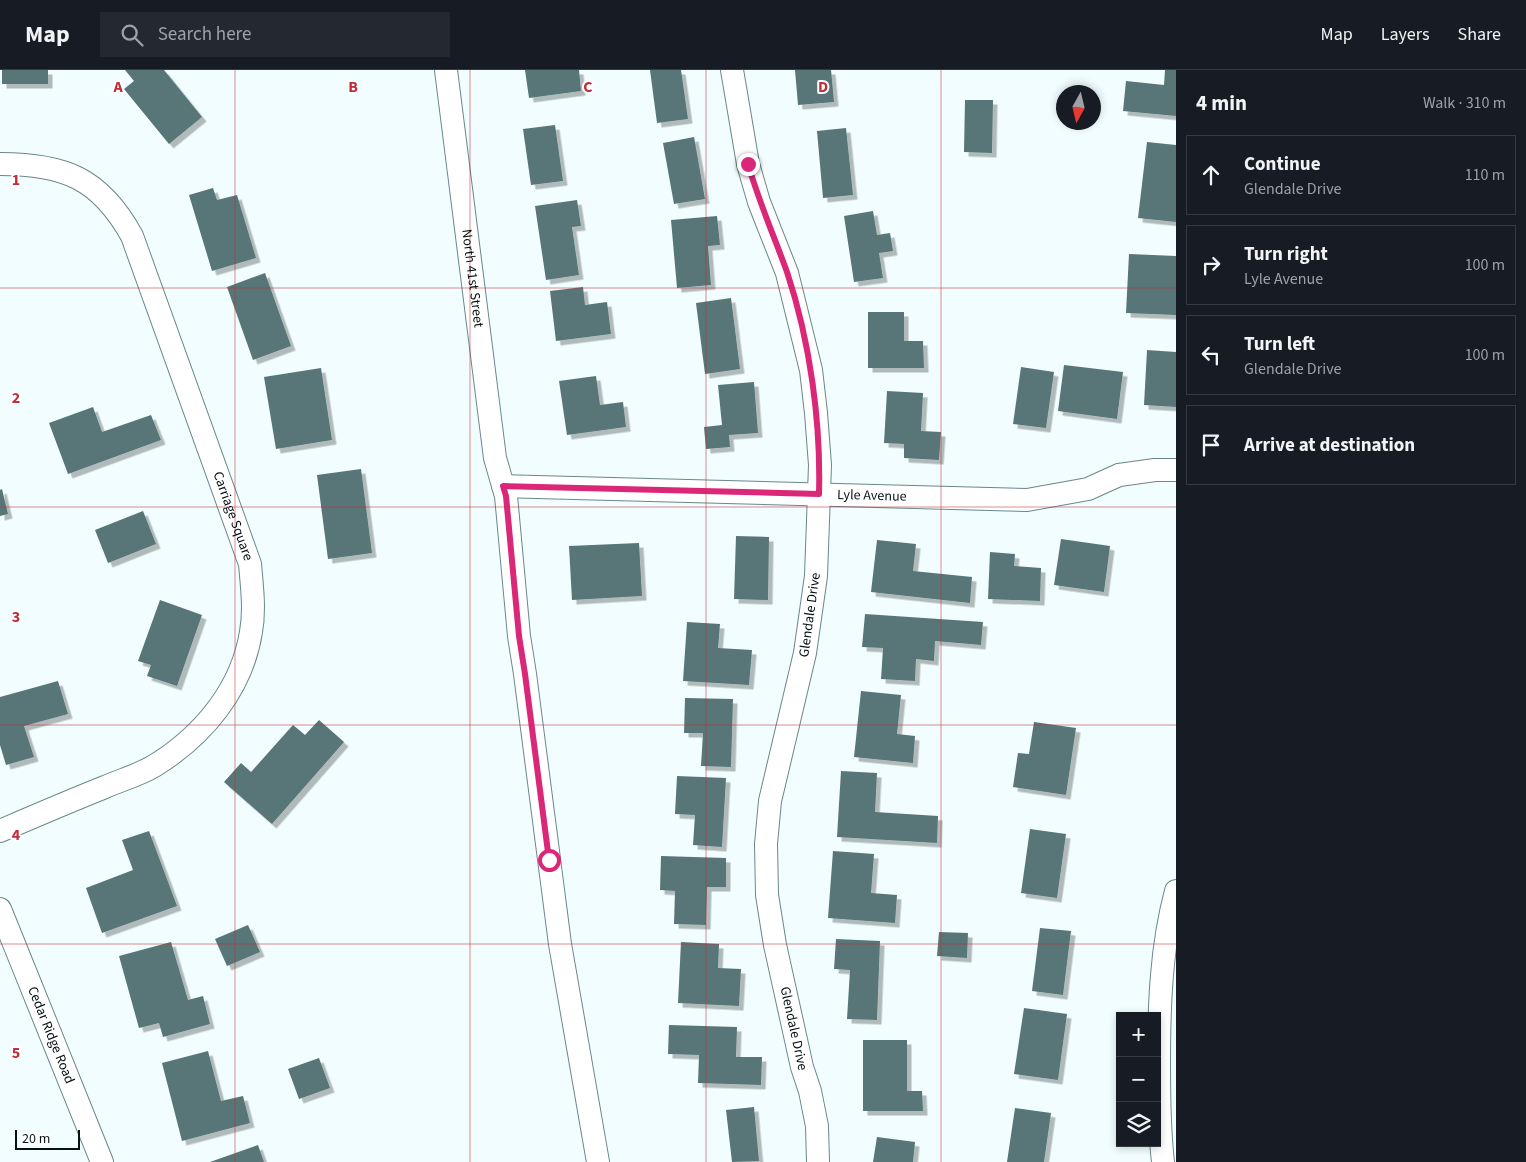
<!DOCTYPE html>
<meta charset="utf-8">
<style>
body{margin:0;font-family:"Source Sans 3",sans-serif;background:#242831;color:#f1f3f6}
.controls{position:absolute;right:15px;bottom:15px;display:grid;overflow:hidden;border-radius:0px;box-shadow:0 2px 8px #0003}
.controls button{width:45px;height:45px;display:grid;place-items:center;padding:0;border:0;border-bottom:1px solid #363941;background:#171b24;color:#f1f3f6;font:25px sans-serif}
.compass{position:absolute;left:1056px;top:15px;width:45px;height:45px;border-radius:50%;background:#171b24;box-shadow:0 2px 8px #0003;rotate:188deg}
.scale{position:absolute;left:15px;bottom:12px;width:65px;box-sizing:border-box;padding-left:5px;border:2px solid #061112;border-top:0;font-size:14px;line-height:18px;white-space:nowrap;color:#061112;-webkit-text-stroke:4px #fff;paint-order:stroke}
.stop{position:absolute;width:15px;height:15px;margin:-11px;border:4px solid #db2777;border-radius:50%;background:#fff}
.stop.end{background:#db2777;border-color:#fff;box-shadow:0 1px 5px #0008}
.list{margin:0;padding:0;list-style:none}
h2{display:flex;justify-content:space-between;align-items:center;height:65px;margin:0;padding:0 20px;font-size:21px}
h2 small{font-size:16px;font-weight:400;color:#9ea1a6}
.list li{display:grid;grid-template-columns:32px 1fr auto;gap:15px;align-items:center;box-sizing:border-box;height:80px;margin:0 10px 10px;padding:0 10px;border:1px solid #363941;border-radius:0px}
.list b{display:block;font-size:19px;white-space:nowrap}
.list p{margin:0;font-size:16px;white-space:nowrap;color:#9ea1a6}
.list em{font-size:16px;font-style:normal;color:#9ea1a6}
.icon{flex:none;width:28px;height:28px;fill:none;stroke:currentColor;stroke-width:2;stroke-linecap:round;stroke-linejoin:round}
.map{position:relative;flex:none;width:1176px;height:1092px;overflow:hidden}
header{display:flex;align-items:center;gap:30px;box-sizing:border-box;height:70px;padding:0 25px;background:#171b24;border-bottom:1px solid #363941}
header strong{font-size:24px}
nav{display:flex;gap:28px;margin-inline-start:auto;font-size:18px}
.search{width:350px;height:45px;background:#242831;display:flex;align-items:center;gap:12px;box-sizing:border-box;padding:0 18px;border-radius:0px;color:#9ea1a6;font-size:19px}
main{display:flex}
aside{flex:1;background:#171b24}
.map>svg:first-child{display:block}
.building{fill:#597577;filter:url(#shadow)}
.lines{fill:none;stroke-linecap:round;stroke-linejoin:round}
.street-casing{stroke:#6a8789;stroke-width:24}
.street{stroke:#fff;stroke-width:22}
.route{stroke:#db2777;stroke-width:6}
.grid{fill:none;stroke:#bf2f39;stroke-width:1;stroke-opacity:0.55}
.labels{text-anchor:middle;dominant-baseline:central;stroke-width:4;stroke-linejoin:round;paint-order:stroke}
.street-label{font-size:14px;fill:#061112;stroke:#fff}
.grid-label{font-size:16px;text-anchor:middle;font-weight:bold;fill:#bf2f39;stroke:#fff;stroke-width:4;stroke-linejoin:round;paint-order:stroke}
</style>
<header>
<strong>Map</strong>
<div class="search"><svg class="icon" aria-label="search" viewBox="0 0 24 24"><circle cx="10" cy="10" r="6"/><path d="M15 15l6 6"/></svg>Search here</div>
<nav><a>Map</a><a>Layers</a><a>Share</a></nav>
</header>
<main>
<div class="map">
<svg width="1176" height="1092" viewBox="0 0 1176 1092">
<defs>
<filter id="shadow"><feDropShadow dx="4.5" dy="4.5" stdDeviation="0" flood-color="#0004"/></filter>
</defs>
<rect width="100%" height="100%" fill="#f1fdfe"/>
<g class="building">
<rect x="2" y="0" width="46" height="14"/>
<path d="M125,0h39l38,47 -33,27 -45,-55 10,-8z"/>
<path d="M525,0h54l2,21 -52,7z"/>
<path d="M650,0h31l7,49 -31,4z"/>
<path d="M795,0h36l3,32 -36,3z"/>
<path d="M1165,0h11v46l-53,-5 3,-30 38,4z"/>
<path d="M965,30h28l-1,53 -28,-1z"/>
<path d="M555,55l8,56 -32,4 -8,-56z"/>
<path d="M846,58l7,67 -30,3 -6,-67z"/>
<path d="M694,67l11,62 -31,5 -11,-61z"/>
<path d="M1147,72l29,3v77l-38,-4z"/>
<path d="M213,118l4,12 20,-5 19,63 -44,13 -23,-76z"/>
<path d="M577,130l4,26 -9,1 7,48 -33,5 -11,-74z"/>
<path d="M873,141l4,24 13,-2 3,18 -14,2 4,25 -29,4 -10,-66z"/>
<path d="M717,146l3,29 -12,1 3,39 -34,3 -6,-68z"/>
<path d="M1129,184l47,2v59l-50,-2z"/>
<path d="M265,203l26,73 -38,14 -26,-73z"/>
<path d="M583,217l2,18 22,-3 4,32 -55,7 -6,-50z"/>
<path d="M731,228l9,71 -35,5 -9,-71z"/>
<path d="M868,242h36v29h19l1,27h-56z"/>
<path d="M1147,280l29,2v55l-32,-2z"/>
<path d="M1064,295l59,7 -6,47 -59,-8z"/>
<path d="M1021,297l33,5 -8,56 -33,-4z"/>
<path d="M321,298l11,72 -56,9 -12,-72z"/>
<path d="M596,306l4,29 23,-3 3,25 -59,8 -8,-54z"/>
<path d="M754,312l4,51 -29,2 1,12 -24,2 -2,-22 18,-2 -4,-40z"/>
<path d="M887,321l36,2 -2,38 20,1 -2,28 -35,-2v-14l-20,-1z"/>
<path d="M93,337l9,25 49,-17 10,25 -93,34 -19,-51z"/>
<path d="M361,399l11,84 -44,6 -11,-84z"/>
<path d="M2,419l6,25 -8,2v-26z"/>
<path d="M143,441l13,33 -48,19 -13,-33z"/>
<path d="M736,466l33,1 -1,63 -34,-1z"/>
<path d="M1061,469l49,7 -6,46 -50,-7z"/>
<path d="M877,470l39,4 -3,27 59,6 -2,26 -99,-11z"/>
<path d="M639,473l3,53 -70,4 -3,-54z"/>
<path d="M990,482l25,2 -1,12 27,2 -1,33 -52,-2z"/>
<path d="M160,530l42,15 -25,71 -30,-10 4,-11 -13,-4z"/>
<path d="M865,544l118,8 -2,23 -46,-4 -1,20 -18,-2 -1,22 -34,-2 2,-31 -21,-1z"/>
<path d="M687,552l33,2 -2,24 34,2 -3,35 -66,-4z"/>
<path d="M58,611l10,33 -44,12 10,31 -28,8 -6,-20v-48z"/>
<path d="M861,621l40,4 -4,39 18,2 -2,27 -59,-6z"/>
<path d="M685,628l48,1 -2,68 -30,-1 2,-33h-19z"/>
<path d="M319,650l25,22 -72,82 -48,-42 17,-19 10,9 42,-47 12,10z"/>
<path d="M1034,652l42,6 -10,67 -53,-8 5,-34 11,1z"/>
<path d="M841,701l36,2 -2,39 63,4 -1,27 -100,-6z"/>
<path d="M677,706l49,2 -4,69 -29,-2 2,-30 -20,-1z"/>
<path d="M1030,759l36,5 -9,64 -36,-5z"/>
<path d="M149,761l28,75 -75,27 -16,-45 47,-18 -11,-30z"/>
<path d="M833,781l41,3 -3,39 26,2 -2,28 -67,-5z"/>
<path d="M661,786l65,2v29h-19l-1,38 -32,-1 1,-33 -15,-1z"/>
<path d="M248,855l12,27 -33,14 -12,-27z"/>
<path d="M1040,858l31,3 -8,64 -31,-4z"/>
<path d="M939,862l29,1 -1,25 -30,-2z"/>
<path d="M836,869l44,2 -3,79 -30,-1 3,-49 -16,-1z"/>
<path d="M171,872l17,58 15,-4 7,28 -47,13 -4,-14 -20,5 -20,-72z"/>
<path d="M681,872l38,2 -1,24 23,1 -2,37 -61,-3z"/>
<path d="M1024,938l43,6 -9,66 -44,-6z"/>
<path d="M669,955l68,2 -1,30h26l-1,28 -63,-2 1,-28 -31,-1z"/>
<path d="M863,970h44v51h15l1,20h-60z"/>
<path d="M208,981l13,50 22,-5 7,27 -68,18 -20,-78z"/>
<path d="M319,988l11,30 -31,11 -11,-30z"/>
<path d="M754,1037l5,54 -27,1 -6,-52z"/>
<path d="M1015,1038l36,5 -7,49h-37z"/>
<path d="M877,1067l38,5 -2,20h-40z"/>
<path d="M258,1075l6,17h-54z"/>
</g>
<g class="lines">
<g class="street-casing">
<g id="street">
<path id="s1" d="M446,0l49,388 11,38 13,140 6,38 35,270 38,218"/>
<path id="s2" d="M732,0l16,94 11,38 28,71 24,97 5,43 4,52 -4,111 -11,77 -35,148 -4,43 1,51 8,50 27,122 8,24 7,35 1,36"/>
<path id="s3" d="M0,94c64,0 100,14 132,72l118,328c2,23 5,46 1,68 -9,57 -48,104 -97,134 -15,9 -33,14 -49,21 -35,14 -70,29 -105,44"/>
<path id="s4" d="M503,416l524,14 61,-11 31,-14 36,-5h21"/>
<path id="s5" d="M0,839l102,253"/>
<path d="M1163,1092c-4,-33 -4,-66 -4,-99 0,-58 2,-116 17,-172"/>
</g>
</g>
<use href="#street" class="street"/>
</g>
<g class="lines">
<path class="route" d="M549,790l-24,-186 -6,-38 -13,-140 -3,-10 316,8c2,-72 -9,-153 -32,-222 -13,-36 -28,-70 -39,-108"/>
</g>
<path class="grid" d="M235,0v1092M470,0v1092M706,0v1092M941,0v1092M0,218h1176M0,437h1176M0,655h1176M0,874h1176"/>
<g class="labels">
<g class="street-label">
<text stroke="none"><textPath href="#s1" startOffset="210">North 41st Street</textPath></text>
<text stroke="none"><textPath href="#s4" startOffset="369">Lyle Avenue</textPath></text>
<text stroke="none"><textPath href="#s3" startOffset="458">Carriage Square</textPath></text>
<text transform="translate(810 545) rotate(-82)">Glendale Drive</text>
<text stroke="none"><textPath href="#s2" startOffset="978">Glendale Drive</textPath></text>
<text stroke="none"><textPath href="#s5" startOffset="136">Cedar Ridge Road</textPath></text>
</g>
</g>
<g class="grid-label">
<text x="118" y="22">A</text>
<text x="353" y="22">B</text>
<text x="588" y="22">C</text>
<text x="823" y="22">D</text>
<text x="16" y="115">1</text>
<text x="16" y="333">2</text>
<text x="16" y="552">3</text>
<text x="16" y="770">4</text>
<text x="16" y="988">5</text>
</g>
</svg>
<div class="controls">
<button>+</button>
<button>−</button>
<button><svg class="icon" aria-label="layers" viewBox="0 0 24 24"><path d="M12 4l9 5-9 5-9-5zM3 14l9 5 9-5"/></svg></button>
</div>
<svg class="compass" viewBox="-18 -18 36 36"><path d="M0-13l5 13h-10z" fill="#e53935"/><path d="M0 13l5-13h-10z" fill="#9ea1a6"/></svg>
<div class="scale">20 m</div>
<div class="stop" style="left:549px;top:790px"></div>
<div class="stop end" style="left:748px;top:94px"></div>
</div>
<aside>
<h2>4 min<small>Walk · 310 m</small></h2>
<ul class="list">
<li><svg class="icon" aria-label="ahead" viewBox="0 0 24 24"><path d="M12 20V5M6 11l6-6 6 6"/></svg><div><b>Continue</b><p>Glendale Drive</p></div><em>110 m</em></li>
<li><svg class="icon" aria-label="right" viewBox="0 0 24 24"><path d="M7 20v-9h11M14 6l5 5-5 5"/></svg><div><b>Turn right</b><p>Lyle Avenue</p></div><em>100 m</em></li>
<li><svg class="icon" aria-label="left" viewBox="0 0 24 24"><path d="M17 20v-9H6M10 6l-5 5 5 5"/></svg><div><b>Turn left</b><p>Glendale Drive</p></div><em>100 m</em></li>
<li><svg class="icon" aria-label="arrive" viewBox="0 0 24 24"><path d="M6 21V4h12l-3 4 3 4H6"/></svg><div><b>Arrive at destination</b></div></li>
</ul>
</aside>
</main>
